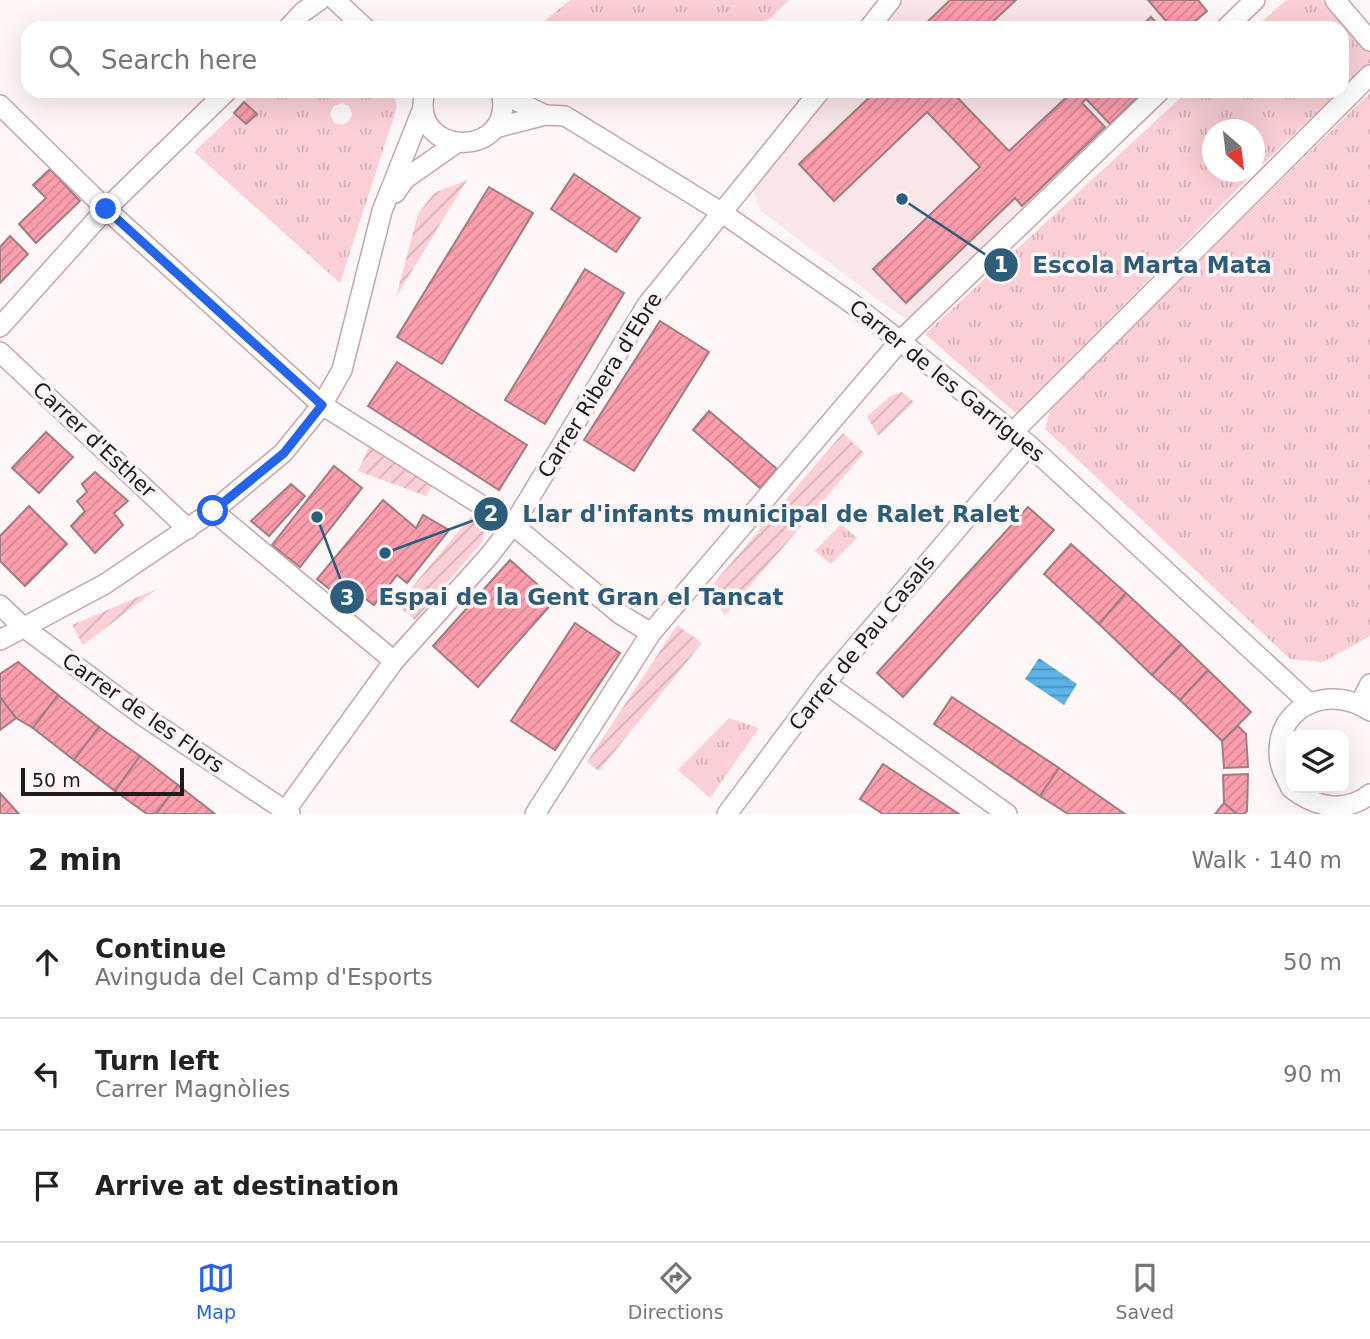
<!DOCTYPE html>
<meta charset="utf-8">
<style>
body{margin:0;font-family:"DejaVu Sans",sans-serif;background:#f2f2f2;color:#222}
.controls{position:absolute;right:21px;bottom:21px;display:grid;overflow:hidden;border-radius:14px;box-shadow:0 7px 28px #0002}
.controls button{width:63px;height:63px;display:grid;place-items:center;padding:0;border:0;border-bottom:2px solid #e0e0e0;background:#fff;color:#222;font:35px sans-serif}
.compass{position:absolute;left:1202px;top:119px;width:63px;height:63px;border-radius:50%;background:#fff;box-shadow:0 7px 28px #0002;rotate:152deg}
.scale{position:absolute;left:21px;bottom:18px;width:163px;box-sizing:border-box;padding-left:7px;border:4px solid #25171a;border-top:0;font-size:19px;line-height:24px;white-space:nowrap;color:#25171a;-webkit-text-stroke:5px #fef6f7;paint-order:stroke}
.stop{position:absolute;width:21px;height:21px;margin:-16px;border:5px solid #2563eb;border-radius:50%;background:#fff}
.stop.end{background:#2563eb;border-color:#fff;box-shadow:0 2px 7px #0008}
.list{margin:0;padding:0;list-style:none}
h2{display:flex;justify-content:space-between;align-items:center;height:91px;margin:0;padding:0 28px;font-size:30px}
h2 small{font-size:23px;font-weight:400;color:#767676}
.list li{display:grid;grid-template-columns:46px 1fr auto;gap:21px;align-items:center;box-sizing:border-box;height:112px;padding:0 28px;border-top:2px solid #e0e0e0}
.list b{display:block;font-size:26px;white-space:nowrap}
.list p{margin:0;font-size:23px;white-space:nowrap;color:#767676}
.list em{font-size:23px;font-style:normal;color:#767676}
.icon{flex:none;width:38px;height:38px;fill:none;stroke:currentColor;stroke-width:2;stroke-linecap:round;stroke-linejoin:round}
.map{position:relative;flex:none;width:1370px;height:814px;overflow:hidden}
.search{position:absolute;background:#fff;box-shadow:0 7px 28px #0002;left:21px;right:21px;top:21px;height:77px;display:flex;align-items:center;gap:18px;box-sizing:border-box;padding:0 24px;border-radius:21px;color:#767676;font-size:26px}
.sheet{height:427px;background:#fff}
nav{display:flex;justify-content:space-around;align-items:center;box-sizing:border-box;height:98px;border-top:2px solid #e0e0e0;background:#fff;font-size:19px;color:#767676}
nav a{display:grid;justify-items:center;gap:4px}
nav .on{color:#2563eb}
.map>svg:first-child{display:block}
.built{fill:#fae5e8}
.grass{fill:url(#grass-tufts);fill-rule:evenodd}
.garden{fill:url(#garden-furrows)}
.water{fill:url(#water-rules)}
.building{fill:url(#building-hatch);stroke:#a17d82;stroke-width:2}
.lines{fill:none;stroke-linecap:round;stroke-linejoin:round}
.street-casing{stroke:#cba5aa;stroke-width:22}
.street{stroke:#fff;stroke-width:19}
.route{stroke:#2563eb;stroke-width:9}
.labels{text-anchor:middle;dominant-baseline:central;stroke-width:7;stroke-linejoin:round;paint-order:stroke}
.street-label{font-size:21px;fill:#25171a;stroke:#fef6f7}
.leader{fill:none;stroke:#2c5d7b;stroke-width:2.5}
.callout-dot{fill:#2c5d7b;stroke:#fef6f7;stroke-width:2.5}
.mark-label{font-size:21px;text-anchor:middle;font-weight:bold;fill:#fff}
.callout-label{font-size:23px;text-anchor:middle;font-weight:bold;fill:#2c5d7b;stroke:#fef6f7;stroke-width:7;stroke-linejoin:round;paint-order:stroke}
</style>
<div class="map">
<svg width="1370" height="814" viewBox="0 0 1370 814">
<defs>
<pattern id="grass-tufts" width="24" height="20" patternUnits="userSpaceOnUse" patternTransform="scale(1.75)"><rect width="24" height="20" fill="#facfd5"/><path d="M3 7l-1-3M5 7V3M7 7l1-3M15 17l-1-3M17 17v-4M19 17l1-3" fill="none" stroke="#d6b1b6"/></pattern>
<pattern id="garden-furrows" width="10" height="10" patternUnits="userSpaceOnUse" patternTransform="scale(1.75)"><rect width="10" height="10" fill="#facfd5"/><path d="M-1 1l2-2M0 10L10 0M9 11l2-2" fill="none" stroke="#d6b1b6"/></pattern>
<pattern id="water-rules" width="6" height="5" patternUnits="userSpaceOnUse" patternTransform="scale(1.75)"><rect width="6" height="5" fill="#5db3e7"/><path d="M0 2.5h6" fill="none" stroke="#4d91ba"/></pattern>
<pattern id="building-hatch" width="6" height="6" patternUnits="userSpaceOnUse" patternTransform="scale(1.75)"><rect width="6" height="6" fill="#fb9dad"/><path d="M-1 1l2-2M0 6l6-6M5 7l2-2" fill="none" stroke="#d78694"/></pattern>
</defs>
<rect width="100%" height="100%" fill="#fef6f7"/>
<g class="built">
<path d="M898,0h248l26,28h-296z"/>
<path d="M826,91h334l-245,234 -31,-21 -123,-93 -10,-25z"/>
</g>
<g class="grass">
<path d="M570,0h219l-18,18 -20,10h-215z"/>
<path d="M1286,0h37l47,51v12l-28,26v-61h-87z"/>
<path d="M253,91h140l4,16 -57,176 -146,-131 38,-36zM342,103l7,3 3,8 -3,7 -6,4 -9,-2 -4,-10 4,-7z"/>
<path d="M1188,91h152l-87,82 -236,241 -92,-80zM1212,130h42v42h-42z"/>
<path d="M1370,93v543l-47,26 -33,-3 -245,-230 5,-19 30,-33z"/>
<path d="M841,524l16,14 -26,26 -16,-13z"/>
<path d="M729,718l30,10 -49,70 -32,-28z"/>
</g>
<g class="garden">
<path d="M467,180l-71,117 22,-83 16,-21z"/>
<path d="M902,392l12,10 -36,34 -11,-20 24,-20z"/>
<path d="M843,433l21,20 -139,162 -18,-24z"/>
<path d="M369,447l63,39 -6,10 -68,-25z"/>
<path d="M473,514l12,9v9l-3,10 -67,78 -18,-15z"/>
<path d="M157,589l-74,56 -11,-20z"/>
<path d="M677,625l25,18 -103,128 -12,-9z"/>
</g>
<path class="water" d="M1039,658l38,26 -13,21 -39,-26z"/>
<g class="building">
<path d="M950,0h66l-30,28h-65z"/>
<path d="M1148,0h50l9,11 -20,17h-15z"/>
<path d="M1151,17l10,11h-22z"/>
<path d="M876,91h75l58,60 64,-60h71l-34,33 -24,-25 -4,4 23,24 -83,79 -7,-8 -109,105 -33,-34 107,-102 -53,-55 -93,89 -35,-37z"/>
<path d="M244,102l13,12 -11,10 -12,-11z"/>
<path d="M50,169l30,32 -44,42 -17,-19 27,-26 -13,-13z"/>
<path d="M574,174l66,44 -24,34 -65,-43z"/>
<path d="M489,187l44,26 -91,151 -45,-27z"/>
<path d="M10,236l18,18 -28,29v-36z"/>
<path d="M585,269l39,24 -79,131 -40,-24z"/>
<path d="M660,321l49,31 -75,119 -50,-31z"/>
<path d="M397,362l130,83 -28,45 -131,-84z"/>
<path d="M709,411l68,58 -17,19 -67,-58z"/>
<path d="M46,432l27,25 -34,36 -27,-25z"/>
<path d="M334,466l28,22 -62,79 -28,-22z"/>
<path d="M95,472l33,29 -14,12 9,12 -28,28 -24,-27 14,-15 -8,-10 10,-9 -5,-8z"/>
<path d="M291,484l14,12 -36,40 -18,-15z"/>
<path d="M383,500l33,28 7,-13 26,15 -42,53 -10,-8 -23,30 -23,-17 -9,11 -25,-20z"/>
<path d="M29,506l38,38 -42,42 -25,-25v-25z"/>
<path d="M1028,507l26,23 -151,167 -26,-24z"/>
<path d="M1071,544l55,49 -27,31 -55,-50z"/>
<path d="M510,560l45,40 -77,87 -45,-41z"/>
<path d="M1126,593l55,51 -29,31 -53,-51z"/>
<path d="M575,623l45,30 -65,97 -44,-29z"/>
<path d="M1181,644l27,26 -28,30 -28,-25z"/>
<path d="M18,662l40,33 -25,33 -17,-10 -16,-21v-23z"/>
<path d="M1208,670l43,42 -29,29 -42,-41z"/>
<path d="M58,695l41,32 -25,33 -41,-32z"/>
<path d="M0,697l16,21 -16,12z"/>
<path d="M952,697l107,71 -19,28 -106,-72z"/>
<path d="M1238,726l8,8 2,33 -24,1 -2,-27z"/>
<path d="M99,727l41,29 -25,35 -41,-31z"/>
<path d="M140,756l38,29 -22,29h-9l-32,-23z"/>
<path d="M883,764l76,50h-76l-23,-15z"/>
<path d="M1059,768l66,46h-57l-28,-18z"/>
<path d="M1248,774l-1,37 -3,3h-7l-13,-11 -1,-28z"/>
<path d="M178,785l37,29h-59z"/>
<path d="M0,793l19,21h-19z"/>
<path d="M1224,803l13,11h-22z"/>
</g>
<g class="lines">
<g class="street-casing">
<g id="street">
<path d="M335,0l30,28"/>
<path d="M1335,0l35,41"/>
<path d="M288,28l15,-16 17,-12"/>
<path d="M869,28l22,-28"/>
<path d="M1226,28l29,-28"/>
<path d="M425,91c-18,68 93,69 76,0"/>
<path d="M501,93l44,22"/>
<path d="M0,105l106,104 216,196 191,120 107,89 31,19"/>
<path d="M495,128l50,-13 20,1 156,96 129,90 50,39 129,104 280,258"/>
<path d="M395,193l10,-14 50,-35"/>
<path d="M0,327l106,-118 121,-118"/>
<path d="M0,352l188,177"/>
<path d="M1013,432l357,-357"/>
<path d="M213,511l181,150"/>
<path d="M0,605l22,21 117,87 151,101"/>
<path d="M0,640l105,-56 108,-73 70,-58 39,-48 20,-35 40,-159 41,-103"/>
<path d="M825,683l182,131"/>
<path d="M1360,704l10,-20"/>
<path d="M1291,788c-6,-12 -12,-22 -12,-36 0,-49 54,-67 91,-41"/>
<path d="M1291,788c23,19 54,26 79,6"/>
<path d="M283,814l111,-153 94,-104 25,-32 134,-220 173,-214"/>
<path d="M535,814l116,-181 249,-292 260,-250"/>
<path d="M727,814l98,-131 204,-238"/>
</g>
</g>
<use href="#street" class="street"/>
</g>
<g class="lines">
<path class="route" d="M106,209l216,196 -38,48 -71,58"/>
</g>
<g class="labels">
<g class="street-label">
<text transform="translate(947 381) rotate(39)">Carrer de les Garrigues</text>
<text transform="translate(600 385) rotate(-58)">Carrer Ribera d'Ebre</text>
<text transform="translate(94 440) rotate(43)">Carrer d'Esther</text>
<text transform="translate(862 643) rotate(-51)">Carrer de Pau Casals</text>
<text transform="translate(143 713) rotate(35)">Carrer de les Flors</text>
</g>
</g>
<path class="leader" d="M902 199L1001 265M385 553L491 514M317 517L347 597"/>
<g class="callout-dot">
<circle cx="902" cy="199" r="7"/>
<circle cx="385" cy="553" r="7"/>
<circle cx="317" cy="517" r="7"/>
<circle cx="1001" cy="265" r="18"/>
<circle cx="491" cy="514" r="18"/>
<circle cx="347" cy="597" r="18"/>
</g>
<g class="mark-label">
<text x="1001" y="272">1</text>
<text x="491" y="521">2</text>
<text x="347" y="605">3</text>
</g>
<g class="callout-label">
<text x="1152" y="273">Escola Marta Mata</text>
<text x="771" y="522">Llar d'infants municipal de Ralet Ralet</text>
<text x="581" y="605">Espai de la Gent Gran el Tancat</text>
</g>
</svg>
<div class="controls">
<button><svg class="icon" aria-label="layers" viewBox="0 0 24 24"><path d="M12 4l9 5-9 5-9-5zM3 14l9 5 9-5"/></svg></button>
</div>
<svg class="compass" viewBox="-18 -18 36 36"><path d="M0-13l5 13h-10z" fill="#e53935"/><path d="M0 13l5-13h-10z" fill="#767676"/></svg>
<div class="scale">50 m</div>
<div class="stop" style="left:213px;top:511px"></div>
<div class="stop end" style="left:106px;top:209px"></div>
<div class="search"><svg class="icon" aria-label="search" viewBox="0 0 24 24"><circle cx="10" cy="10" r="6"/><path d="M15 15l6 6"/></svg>Search here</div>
</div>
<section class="sheet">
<h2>2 min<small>Walk · 140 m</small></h2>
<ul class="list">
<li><svg class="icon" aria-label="ahead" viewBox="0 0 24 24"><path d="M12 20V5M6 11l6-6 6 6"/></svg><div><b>Continue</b><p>Avinguda del Camp d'Esports</p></div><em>50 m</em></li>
<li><svg class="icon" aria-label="left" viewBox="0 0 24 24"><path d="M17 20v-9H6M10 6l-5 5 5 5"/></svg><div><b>Turn left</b><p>Carrer Magnòlies</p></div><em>90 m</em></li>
<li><svg class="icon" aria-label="arrive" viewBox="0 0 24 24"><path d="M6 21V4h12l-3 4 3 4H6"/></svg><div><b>Arrive at destination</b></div></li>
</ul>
</section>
<nav>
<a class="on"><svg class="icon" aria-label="map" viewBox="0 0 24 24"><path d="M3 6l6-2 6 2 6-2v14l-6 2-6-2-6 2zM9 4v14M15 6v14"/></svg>Map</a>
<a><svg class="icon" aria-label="directions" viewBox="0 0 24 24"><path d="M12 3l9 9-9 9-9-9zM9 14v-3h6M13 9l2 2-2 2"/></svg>Directions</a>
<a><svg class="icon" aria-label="saved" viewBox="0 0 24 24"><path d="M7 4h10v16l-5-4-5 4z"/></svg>Saved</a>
</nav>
